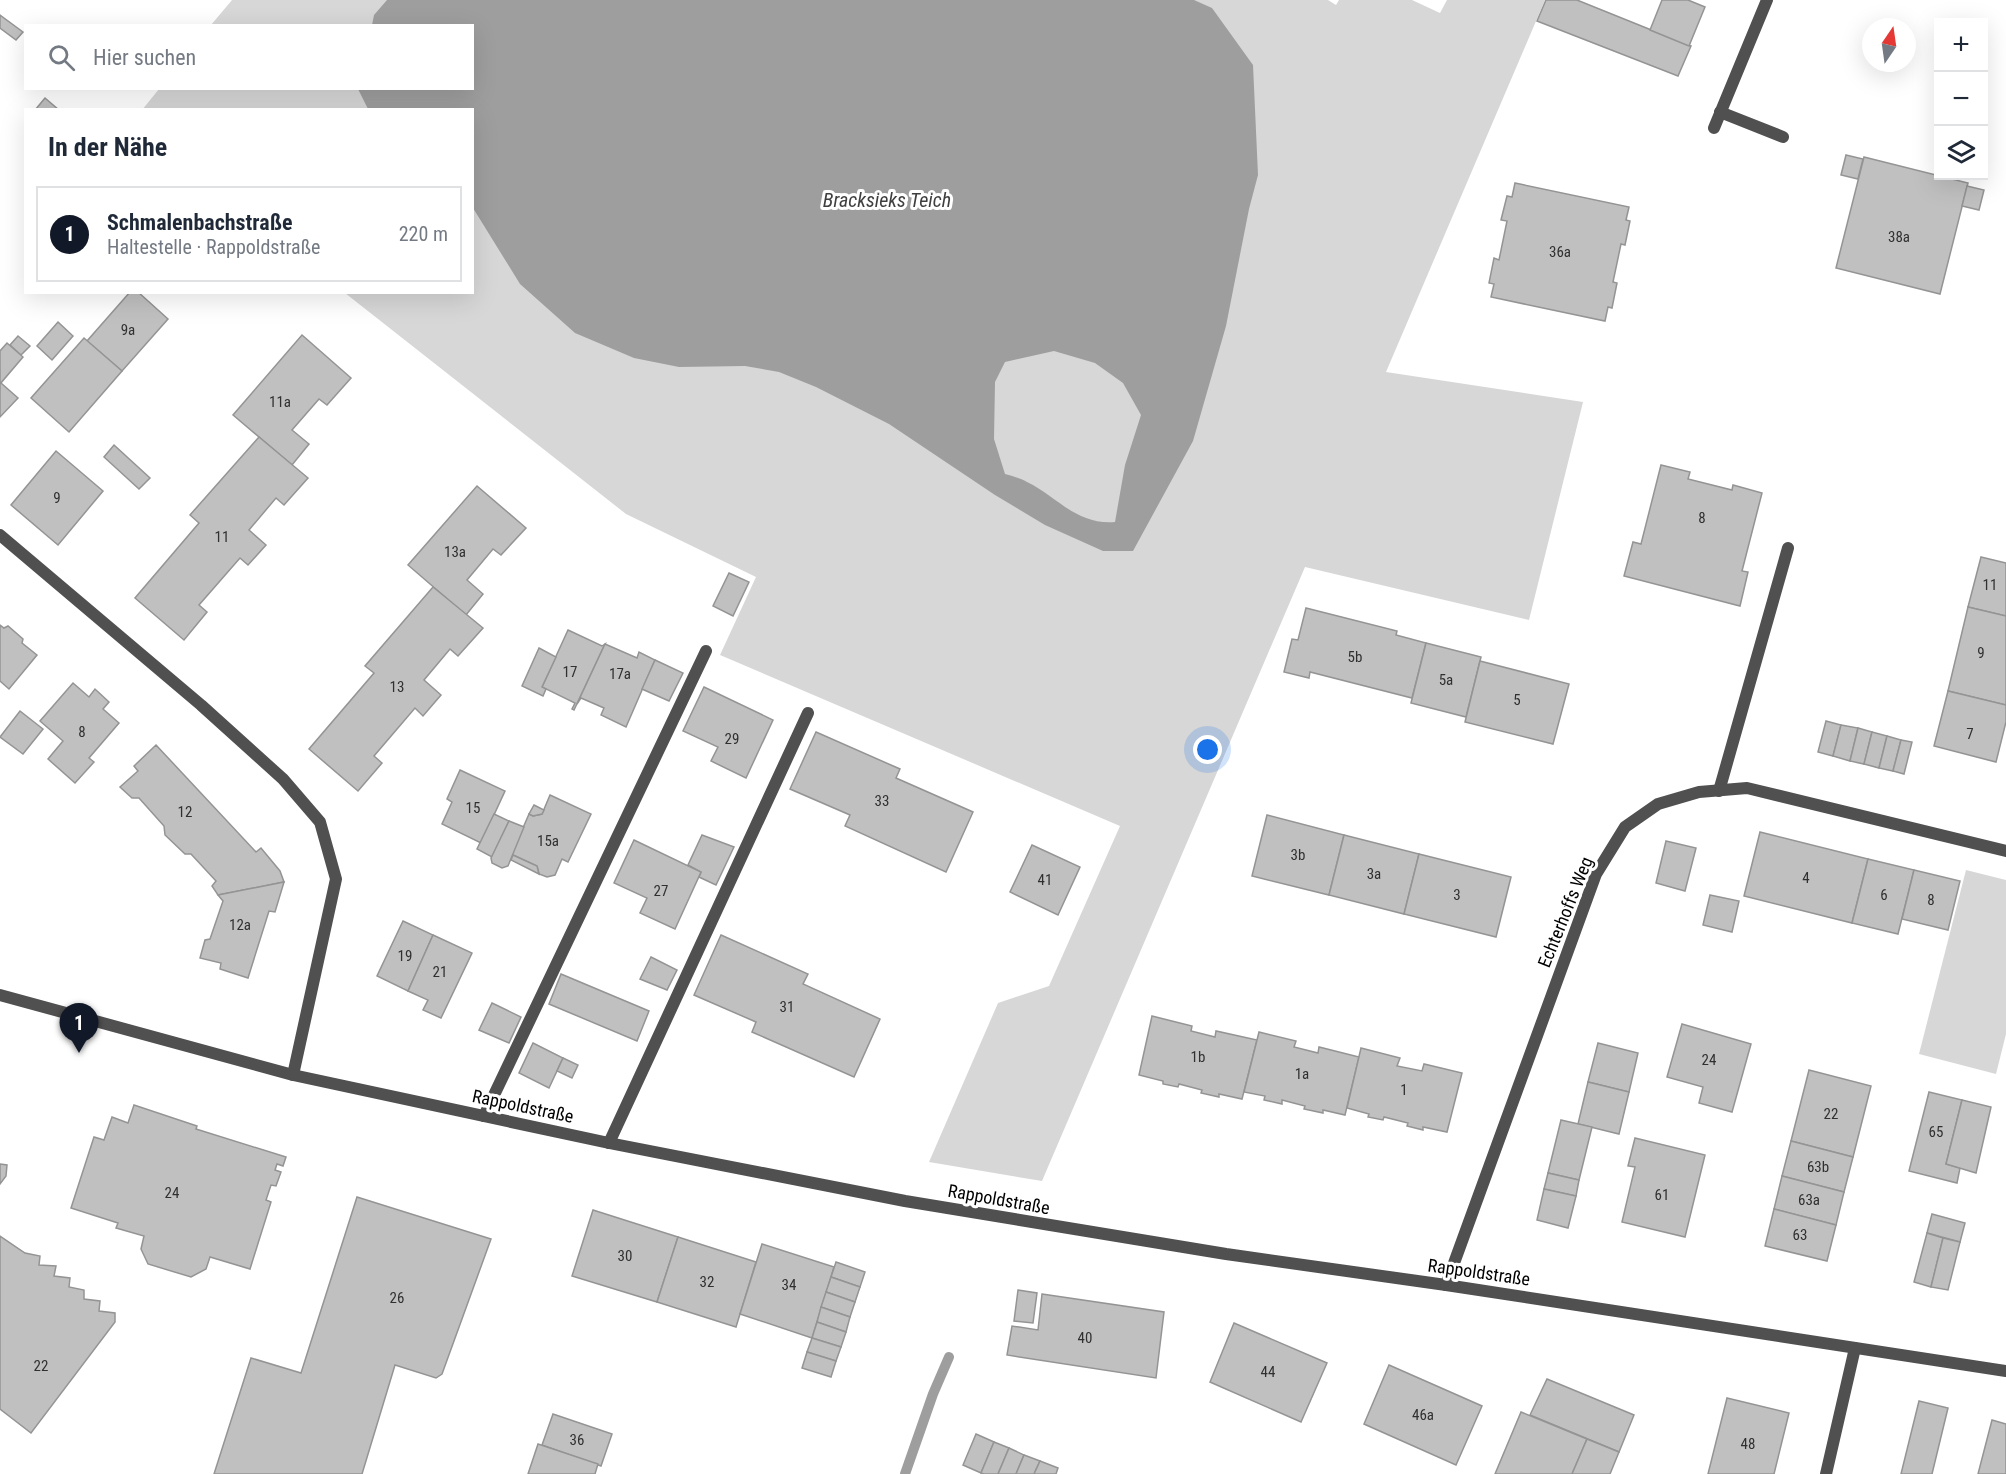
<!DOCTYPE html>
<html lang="de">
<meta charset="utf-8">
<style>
body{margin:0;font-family:"Roboto Condensed",sans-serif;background:#f2f2f3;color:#1f2937}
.controls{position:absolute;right:18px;top:18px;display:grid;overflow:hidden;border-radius:0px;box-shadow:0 6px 24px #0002}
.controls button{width:54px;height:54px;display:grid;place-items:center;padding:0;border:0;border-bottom:2px solid #e0e1e3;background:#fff;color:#1f2937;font:30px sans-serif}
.compass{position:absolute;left:1862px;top:18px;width:54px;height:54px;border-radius:50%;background:#fff;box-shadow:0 6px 24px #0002;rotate:13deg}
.you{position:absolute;left:1208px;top:750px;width:21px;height:21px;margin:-15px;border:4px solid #fff;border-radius:50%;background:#1a73e8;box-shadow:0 0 0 9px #1a73e833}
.badge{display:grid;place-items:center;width:39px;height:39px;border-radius:50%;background:#111827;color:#fff;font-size:20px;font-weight:700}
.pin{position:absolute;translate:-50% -50px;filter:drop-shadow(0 2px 3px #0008)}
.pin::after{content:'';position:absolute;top:32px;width:21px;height:18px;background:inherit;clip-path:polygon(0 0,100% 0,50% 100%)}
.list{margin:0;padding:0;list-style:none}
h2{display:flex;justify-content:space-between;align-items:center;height:78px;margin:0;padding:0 24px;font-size:26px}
h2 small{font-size:20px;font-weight:400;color:#747a83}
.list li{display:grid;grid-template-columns:39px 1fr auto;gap:18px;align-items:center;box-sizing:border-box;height:96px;margin:0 12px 12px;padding:0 12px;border:2px solid #e0e1e3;border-radius:0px}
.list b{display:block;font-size:22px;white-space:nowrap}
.list p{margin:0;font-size:20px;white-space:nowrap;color:#747a83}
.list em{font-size:20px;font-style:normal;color:#747a83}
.icon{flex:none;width:33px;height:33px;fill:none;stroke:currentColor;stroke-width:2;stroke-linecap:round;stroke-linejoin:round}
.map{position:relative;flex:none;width:2006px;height:1474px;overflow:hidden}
.search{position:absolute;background:#fff;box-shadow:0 6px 24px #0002;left:24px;top:24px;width:450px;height:66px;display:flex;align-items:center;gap:15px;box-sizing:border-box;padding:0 21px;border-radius:0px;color:#747a83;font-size:22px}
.panel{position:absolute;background:#fff;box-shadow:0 6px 24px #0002;left:24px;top:108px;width:450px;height:186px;border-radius:0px}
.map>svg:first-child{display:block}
.green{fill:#d7d7d7}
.water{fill:#9e9e9e;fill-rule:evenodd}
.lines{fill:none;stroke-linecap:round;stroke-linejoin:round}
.stream{stroke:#9e9e9e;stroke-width:10}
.building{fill:#c0c0c0;stroke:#949494;stroke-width:1.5}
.lane{stroke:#505050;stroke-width:12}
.street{stroke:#505050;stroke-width:12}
.labels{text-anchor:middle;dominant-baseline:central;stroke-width:6;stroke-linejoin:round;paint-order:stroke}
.number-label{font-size:15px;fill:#303030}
.street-label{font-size:18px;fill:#000;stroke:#fff}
.water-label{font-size:20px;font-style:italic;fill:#3f3f3f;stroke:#fff}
</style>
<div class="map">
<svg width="2006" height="1474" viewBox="0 0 2006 1474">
<rect width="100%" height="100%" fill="#fff"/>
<g class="green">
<path d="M232,0h1096l8,5 3,-5h73l28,13 7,-13h98l-159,372 197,30 -54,218 -224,-53 -263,614 -113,-19 69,-159 51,-17 71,-160 -400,-171 36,-78 -130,-63 -281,-221 127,-1v-182h-330l17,-21 313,-1v-62l-261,-1z"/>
<path d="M1966,870l40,10v154l-10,40 -77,-20z"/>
</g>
<path class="water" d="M387,0h807l18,8 41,57 5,110 -9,34 -23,117 -33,115 -60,110h-30l-58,-26 -50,-30 -106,-71 -73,-37 -37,-15 -34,-6 -66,1 -45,-9 -59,-25 -55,-49 -47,-76 -1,-98 -104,-1 -10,-20 114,-1v-62l-100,-1 2,-10zM1054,351l41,12 28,20 18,32 -16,50 -10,57c-39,3 -57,-25 -88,-40 -7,-4 -15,-6 -22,-8l-11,-35 1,-57 10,-20z"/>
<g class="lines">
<path class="stream" d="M905,1474l28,-80 16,-37"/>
</g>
<g class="building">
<path d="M1546,0h31l114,46 -13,30 -141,-55z"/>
<path d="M1662,0h26l17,7 -16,39 -39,-16z"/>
<path d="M0,15l23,17 -7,8 -16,-12z"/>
<path d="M45,98l14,12h-24z"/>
<path d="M1846,155l17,4 -5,20 -17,-4z"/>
<path d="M1864,157l104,26 -28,111 -104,-26z"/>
<path d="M1515,183l114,24 -3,13 4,1 -5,24 -4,-1 -8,38 4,1 -5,25 -4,-1 -3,14 -114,-24 3,-13 -5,-1 5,-25 5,2 8,-39 -6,-1 6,-24 5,1z"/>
<path d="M1967,186l17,4 -5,20 -17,-4z"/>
<path d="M130,292h8l30,27 -46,52 -35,-30z"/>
<path d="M58,322l15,14 -21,24 -15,-14z"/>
<path d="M302,335l49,43 -24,27 -8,-6 -27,31 17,14 -17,21 -59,-50z"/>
<path d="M18,336l12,10 -9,9 -11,-10z"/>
<path d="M84,338l38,33 -53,61 -38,-34z"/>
<path d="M7,343l16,14 -23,27v-33z"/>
<path d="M1,383l17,15 -18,19v-33z"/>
<path d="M259,437l49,41 -24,27 -8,-7 -27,32 17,15 -18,20 -8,-7 -41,47 8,7 -23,28 -49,-42 64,-75 -9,-8z"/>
<path d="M114,445l36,33 -11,11 -35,-32z"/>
<path d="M56,451l47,40 -45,54 -47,-40z"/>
<path d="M1661,465l29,7 -2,7 44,11 1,-5 29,8 -20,78 6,1 -8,34 -116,-30 9,-34 8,2z"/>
<path d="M477,486l49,42 -25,27 -8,-6 -26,31 16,14 -17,21 -58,-50z"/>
<path d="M1981,557l25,6v53l-38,-9z"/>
<path d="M729,573l20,9 -16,34 -20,-10z"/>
<path d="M433,587l50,41 -25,28 -8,-7 -26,31 17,15 -18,21 -8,-8 -41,48 8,7 -24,28 -49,-42 65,-76 -9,-7z"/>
<path d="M1968,607l38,9v89l-58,-14z"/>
<path d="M1306,608l91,23 -1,4 30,8 -14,55 -102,-26 -1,6 -25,-6 8,-33 6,1z"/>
<path d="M0,625l4,3 4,-2 15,13 -1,4 15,12 -28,34 -9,-8z"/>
<path d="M568,630l34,16 3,-2 -31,66 -2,-1 3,-6 -33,-16z"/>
<path d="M1426,643l55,14 -15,60 -55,-14z"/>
<path d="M605,644l32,14 2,-6 16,8 -29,67 -25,-12 3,-7 -23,-10 -4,6z"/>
<path d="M539,648l17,9 -14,30 4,2 -3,7 -21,-10z"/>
<path d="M655,660l28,13 -14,28 -27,-12z"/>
<path d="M1480,661l89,23 -16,60 -88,-22z"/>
<path d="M73,683l16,14 6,-8 14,13 -6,7 16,14 -30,35 5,4 -19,21 -27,-24 15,-18 -23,-20z"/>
<path d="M704,687l69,33 -27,58 -35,-17 7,-14 -35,-16z"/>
<path d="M1948,691l58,14v17l-10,40 -62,-16z"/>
<path d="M20,711l23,18 -20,25 -23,-17z"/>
<path d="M1826,721l15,4 -8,31 -15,-4z"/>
<path d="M1841,725l17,3 -8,33 -17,-5z"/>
<path d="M1858,728l14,4 -8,32 -14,-3z"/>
<path d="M816,732l84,37 -4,9 77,34 -27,60 -101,-46 5,-11 -60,-26z"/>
<path d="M1872,732l15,4 -8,32 -15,-4z"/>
<path d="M1887,736l14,4 -8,31 -14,-3z"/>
<path d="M1901,740l11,2 -8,32 -11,-3z"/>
<path d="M156,745l100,107 5,-4 19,23 4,11 -66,13 -6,-9 4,-5 -25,-27h-6l-20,-19 -1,-9 -25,-28h-7l-12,-11 18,-16 -4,-5z"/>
<path d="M460,770l45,21 -24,52 -39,-19 10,-22 -5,-3z"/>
<path d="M550,795l41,19 -23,48 -6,-3 -7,16 -8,2 -8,-3 -2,-8 -24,-11 -2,5h-2l20,-46 4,2 9,-2z"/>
<path d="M534,805l10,5 -2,4 -9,2 -4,-2z"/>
<path d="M494,814l15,7 -17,36 -15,-8z"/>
<path d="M1267,815l77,20 -15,60 -77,-19z"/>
<path d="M509,821l15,6 -16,39 -6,2 -10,-5 -1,-5z"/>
<path d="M1760,832l108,27 -16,64 -108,-27z"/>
<path d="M702,835l32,12 -18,38 -17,-8 2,-5 -13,-7z"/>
<path d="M1344,835l75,19 -15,60 -75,-19z"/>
<path d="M634,840l67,32 -26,57 -35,-16 7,-15 -33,-15z"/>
<path d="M1666,841l30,7 -11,43 -29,-8z"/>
<path d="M1032,845l48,22 -22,48 -48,-23z"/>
<path d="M1419,854l92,23 -15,60 -92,-23z"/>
<path d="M513,855l24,11 2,8 -28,-14z"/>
<path d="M1868,859l46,11 -16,64 -46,-11z"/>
<path d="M1914,870l46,11 -12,49 -46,-11z"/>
<path d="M284,882l-9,30 -6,-1 -21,67 -28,-9 1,-6 -21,-5 5,-18 5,-1 13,-38 -5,-6z"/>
<path d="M1710,895l29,6 -7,31 -29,-7z"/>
<path d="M403,921l30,14 -25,56 -31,-15z"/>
<path d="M433,935l39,18 -31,65 -18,-8 5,-10 -20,-9z"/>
<path d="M721,935l87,39 -5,10 77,35 -26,58 -102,-45 4,-10 -62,-27z"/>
<path d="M651,957l26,13 -10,20 -27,-11z"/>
<path d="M561,974l88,37 -12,30 -88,-37z"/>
<path d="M492,1003l29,14 -12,26 -30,-13z"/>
<path d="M1152,1016l40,10 -1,5 24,6 1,-6 41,9 -15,59 -23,-5v3l-18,-4 1,-3 -23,-6 -1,3 -15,-3v-3l-24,-6z"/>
<path d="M1682,1024l69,20 -19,68 -33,-9 4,-16 -36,-10z"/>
<path d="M1259,1032l37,9 -2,6 24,6 1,-6 40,10 -14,58 -22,-5v3l-19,-4 1,-3 -23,-6v4l-18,-4 1,-4 -21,-4z"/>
<path d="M533,1043l30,15 -14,30 -30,-15z"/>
<path d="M1598,1043l40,10 -9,39 -41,-10z"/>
<path d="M1361,1048l39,10 -3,8 25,5 2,-7 38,9 -15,59 -24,-5v3l-16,-4 1,-3 -24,-6 -1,3 -15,-3 1,-3 -22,-6z"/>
<path d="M563,1058l15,7 -6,13 -15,-7z"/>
<path d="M1809,1070l62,16 -18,71 -62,-16z"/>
<path d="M1588,1082l41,10 -10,42 -41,-10z"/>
<path d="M1929,1092l33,8 -16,64 14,4 -3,15 -48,-12z"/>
<path d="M1962,1100l29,7 -15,66 -30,-9z"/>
<path d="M134,1105l63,21 -1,3 90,28 -3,9 -6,-2 -2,6 6,2 -5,14 -5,-1 -5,15 5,2 -21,67 -40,-12 -4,12 -15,8 -43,-13 -7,-15 3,-13 -28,-8 2,-5 -47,-15 23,-71 10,3 8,-23 16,6z"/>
<path d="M1561,1120l31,7 -13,53 -31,-7z"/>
<path d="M1635,1138l70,17 -20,82 -63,-15 13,-55 -7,-1z"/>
<path d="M1791,1141l62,16 -9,35 -62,-16z"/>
<path d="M0,1164l7,1 -1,11 -6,8z"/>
<path d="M1548,1173l31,7 -3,16 -32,-7z"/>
<path d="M1782,1176l62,16 -8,33 -62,-16z"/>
<path d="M1544,1189l32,7 -8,32 -31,-8z"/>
<path d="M357,1197l134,42 -49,135 -6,4 -41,-13 -33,109h-148l37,-116 50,15z"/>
<path d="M1774,1209l62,16 -9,36 -62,-15z"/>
<path d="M593,1210l85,27 -21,65 -85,-26z"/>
<path d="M1932,1214l33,9 -5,19 -33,-9z"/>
<path d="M1927,1233l16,5 -12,49 -17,-5z"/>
<path d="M0,1236l25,17 15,3 -1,9 17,1 -2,10 16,2 -1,9 15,3v9l16,2 -1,10 16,2v9l-84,111 -31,-24z"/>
<path d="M678,1237l78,25 -20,65 -79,-25z"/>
<path d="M1943,1238l17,4 -12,48 -17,-3z"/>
<path d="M762,1244l72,23 -22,71 -72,-24z"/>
<path d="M836,1262l29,10 -5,15 -29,-10z"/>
<path d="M831,1277l29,10 -5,15 -29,-10z"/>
<path d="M1018,1290l19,3 -4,30 -19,-2z"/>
<path d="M826,1292l29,10 -5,15 -29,-10z"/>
<path d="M1042,1294l122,18 -8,66 -149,-23 5,-29 26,4z"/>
<path d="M821,1307l29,10 -4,15 -29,-10z"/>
<path d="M817,1322l29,10 -5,15 -29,-9z"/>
<path d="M1234,1323l93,40 -26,59 -91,-40z"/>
<path d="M812,1338l29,9 -5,14 -29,-9z"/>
<path d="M807,1352l29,9 -5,16 -29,-9z"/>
<path d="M1389,1365l93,41 -26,59 -92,-41z"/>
<path d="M1547,1379l87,36 -15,37 -89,-37z"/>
<path d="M1727,1398l62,15 -15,61h-66z"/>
<path d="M1919,1401l29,7 -16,66h-31z"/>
<path d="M1521,1412l66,27 -15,35h-77z"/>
<path d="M553,1414l59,20 -11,32 -59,-21z"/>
<path d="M1992,1420l14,4v50h-28z"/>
<path d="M976,1434l18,8 -13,31 -18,-8z"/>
<path d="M1587,1439l32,13 -9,22h-38z"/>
<path d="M994,1442l15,6 -11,26h-14l-3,-1z"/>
<path d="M538,1444l60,20 -3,10h-67z"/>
<path d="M1009,1448l15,7 -8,19h-18z"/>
<path d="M1024,1455l16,6 -6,13h-18z"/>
<path d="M1040,1461l18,7 -2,6h-22z"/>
</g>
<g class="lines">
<g class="lane">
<path d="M1719,791l69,-243"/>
<path d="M484,1116l222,-465"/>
<path d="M609,1143l199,-430"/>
<path d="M1826,1474l29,-126"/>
</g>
<g class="street">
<path d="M1720,112l63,25"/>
<path d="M1714,128l53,-128"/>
<path d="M0,535l201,170 82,74 37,43 16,57 -43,196"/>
<path d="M0,995l293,80 316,68 296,58 321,53 220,31 560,86"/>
<path d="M1446,1285l150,-411 29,-47 33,-23 41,-12 48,-4 259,63"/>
</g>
</g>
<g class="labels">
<g class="number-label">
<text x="1899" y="237">38a</text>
<text x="1560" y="252">36a</text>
<text x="128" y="330">9a</text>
<text x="280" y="402">11a</text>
<text x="57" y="498">9</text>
<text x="1702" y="518">8</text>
<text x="222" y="537">11</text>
<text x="455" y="552">13a</text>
<text x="1990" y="585">11</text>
<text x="1981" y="653">9</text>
<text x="1355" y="657">5b</text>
<text x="570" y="672">17</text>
<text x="620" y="674">17a</text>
<text x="1446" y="680">5a</text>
<text x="397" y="687">13</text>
<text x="1517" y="700">5</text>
<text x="82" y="732">8</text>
<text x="1970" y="734">7</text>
<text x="732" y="739">29</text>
<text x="882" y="801">33</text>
<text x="473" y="808">15</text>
<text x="185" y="812">12</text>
<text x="548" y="841">15a</text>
<text x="1298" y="855">3b</text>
<text x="1374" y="874">3a</text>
<text x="1806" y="878">4</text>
<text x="1045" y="880">41</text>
<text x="661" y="891">27</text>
<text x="1457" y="895">3</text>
<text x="1884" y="895">6</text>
<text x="1931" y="900">8</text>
<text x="240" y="925">12a</text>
<text x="405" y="956">19</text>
<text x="440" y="972">21</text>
<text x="787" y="1007">31</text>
<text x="1198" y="1057">1b</text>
<text x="1709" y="1060">24</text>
<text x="1302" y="1074">1a</text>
<text x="1404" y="1090">1</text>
<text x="1831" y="1114">22</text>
<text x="1936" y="1132">65</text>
<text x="1818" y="1167">63b</text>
<text x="172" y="1193">24</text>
<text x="1662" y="1195">61</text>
<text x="1809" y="1200">63a</text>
<text x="1800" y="1235">63</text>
<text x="625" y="1256">30</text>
<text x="707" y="1282">32</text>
<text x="789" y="1285">34</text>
<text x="397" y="1298">26</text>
<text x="1085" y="1338">40</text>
<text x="41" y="1366">22</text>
<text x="1268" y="1372">44</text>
<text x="1423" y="1415">46a</text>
<text x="577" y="1440">36</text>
<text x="1748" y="1444">48</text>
</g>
<g class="street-label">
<text transform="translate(1565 912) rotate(-68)">Echterhoffs Weg</text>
<text transform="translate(523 1106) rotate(12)">Rappoldstraße</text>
<text transform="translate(999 1199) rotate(10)">Rappoldstraße</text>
<text transform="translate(1479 1272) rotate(8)">Rappoldstraße</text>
</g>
<g class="water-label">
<text x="887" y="200">Bracksieks Teich</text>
</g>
</g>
</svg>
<div class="controls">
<button>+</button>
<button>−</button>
<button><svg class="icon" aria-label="layers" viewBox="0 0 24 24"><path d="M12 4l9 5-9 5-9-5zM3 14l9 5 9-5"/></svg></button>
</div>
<svg class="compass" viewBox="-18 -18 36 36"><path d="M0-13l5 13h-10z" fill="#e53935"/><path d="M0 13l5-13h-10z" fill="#747a83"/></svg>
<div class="you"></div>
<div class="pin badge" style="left:79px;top:1053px">1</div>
<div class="search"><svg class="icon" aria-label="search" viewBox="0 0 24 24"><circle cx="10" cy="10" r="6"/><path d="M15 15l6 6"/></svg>Hier suchen</div>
<section class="panel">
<h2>In der Nähe<small></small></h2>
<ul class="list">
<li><span class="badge">1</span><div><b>Schmalenbachstraße</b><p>Haltestelle · Rappoldstraße</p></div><em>220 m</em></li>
</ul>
</section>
</div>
